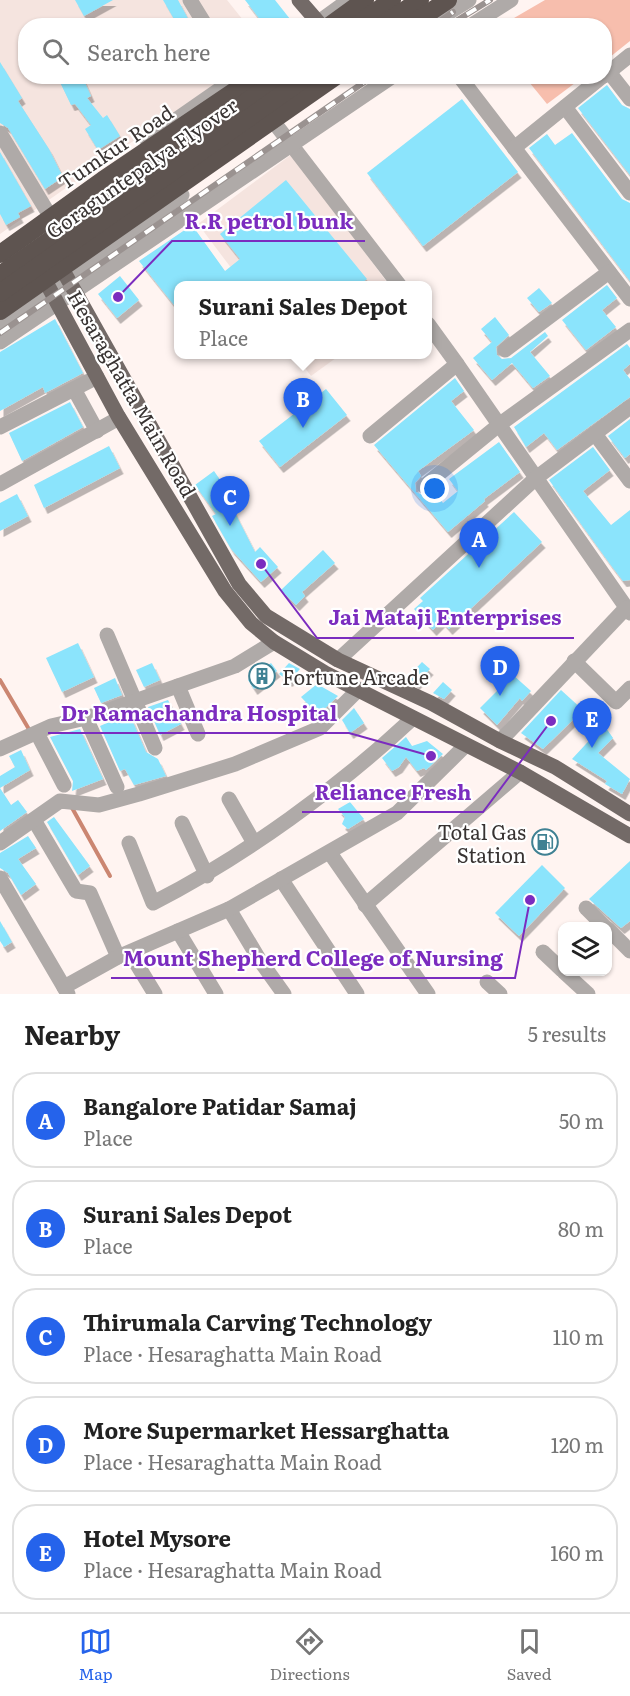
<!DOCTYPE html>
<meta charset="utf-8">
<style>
body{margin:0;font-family:Literata,serif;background:#f6f6f6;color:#222}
.controls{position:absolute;right:18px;bottom:18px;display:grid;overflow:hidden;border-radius:12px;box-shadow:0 2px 4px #0004}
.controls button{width:54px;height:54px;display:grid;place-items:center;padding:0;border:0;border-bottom:2px solid #e0e0e0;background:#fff;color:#222;font:30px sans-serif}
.you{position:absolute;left:435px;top:489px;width:21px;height:21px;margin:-15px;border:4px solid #fff;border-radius:50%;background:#1a73e8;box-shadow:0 0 0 9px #1a73e833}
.badge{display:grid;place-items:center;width:39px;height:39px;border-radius:50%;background:#2563eb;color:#fff;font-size:20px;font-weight:700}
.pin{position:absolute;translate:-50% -50px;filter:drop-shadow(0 2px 3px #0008)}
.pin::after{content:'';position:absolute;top:32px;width:21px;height:18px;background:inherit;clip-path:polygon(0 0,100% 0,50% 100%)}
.popup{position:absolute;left:174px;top:281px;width:258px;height:78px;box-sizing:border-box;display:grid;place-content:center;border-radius:12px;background:#fff;filter:drop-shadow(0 2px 4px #0005);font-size:20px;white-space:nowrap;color:#767676}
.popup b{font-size:22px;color:#222}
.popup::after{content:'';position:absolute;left:50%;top:100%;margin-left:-12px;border:12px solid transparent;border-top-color:#fff}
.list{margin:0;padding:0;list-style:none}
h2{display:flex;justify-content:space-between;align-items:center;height:78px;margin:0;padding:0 24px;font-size:26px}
h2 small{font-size:20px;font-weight:400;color:#767676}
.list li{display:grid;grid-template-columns:39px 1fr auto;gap:18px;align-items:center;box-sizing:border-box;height:96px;margin:0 12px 12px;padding:0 12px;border:2px solid #e0e0e0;border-radius:24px}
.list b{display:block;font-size:22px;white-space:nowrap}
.list p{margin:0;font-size:20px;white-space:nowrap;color:#767676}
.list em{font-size:20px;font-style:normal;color:#767676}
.icon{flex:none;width:33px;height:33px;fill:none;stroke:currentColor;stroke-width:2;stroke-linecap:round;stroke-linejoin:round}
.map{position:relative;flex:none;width:630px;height:994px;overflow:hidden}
.search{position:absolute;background:#fff;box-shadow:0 2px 4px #0004;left:18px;right:18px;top:18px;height:66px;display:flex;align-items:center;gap:15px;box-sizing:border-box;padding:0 21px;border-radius:24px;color:#767676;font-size:22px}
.sheet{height:618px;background:#fff}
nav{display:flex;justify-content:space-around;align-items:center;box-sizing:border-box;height:84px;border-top:2px solid #e0e0e0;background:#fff;font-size:16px;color:#767676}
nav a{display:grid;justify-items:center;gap:3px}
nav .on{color:#2563eb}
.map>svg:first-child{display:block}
.built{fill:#f5e4df}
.green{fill:#f7bead}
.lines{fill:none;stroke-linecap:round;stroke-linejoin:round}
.stream{stroke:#cb8671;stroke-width:4}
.building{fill:#8be4fc;filter:url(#shadow)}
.minor{stroke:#afaaa8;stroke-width:15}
.major{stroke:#736a67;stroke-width:15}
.highway{stroke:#5e5450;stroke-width:18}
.rail-casing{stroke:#9a9290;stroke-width:6}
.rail{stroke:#fff;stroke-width:4;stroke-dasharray:11;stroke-linecap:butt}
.highway-bridge{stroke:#5e5450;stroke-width:18}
.labels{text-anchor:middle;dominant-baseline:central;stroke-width:4.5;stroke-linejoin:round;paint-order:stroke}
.street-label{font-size:20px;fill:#383332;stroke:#fff}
.poi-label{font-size:20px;fill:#383332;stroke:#fff;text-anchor:start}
.leader{fill:none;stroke:#7b2cbf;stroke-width:2}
.callout-dot{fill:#7b2cbf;stroke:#fff;stroke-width:2}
.callout-label{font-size:21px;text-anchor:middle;font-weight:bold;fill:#7b2cbf;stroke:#fff;stroke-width:4.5;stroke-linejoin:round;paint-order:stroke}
</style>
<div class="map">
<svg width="630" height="994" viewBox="0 0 630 994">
<defs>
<filter id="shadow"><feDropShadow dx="3.5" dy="6" stdDeviation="0" flood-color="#0004"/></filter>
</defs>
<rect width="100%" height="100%" fill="#fff4f1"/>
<g class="built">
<path d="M0,0h227l20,25 -221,1v50l199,1 -225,157z"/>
<path d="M292,154l97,131h-145l-46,-61z"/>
<path d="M295,355h45l-29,21z"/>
</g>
<g class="green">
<path d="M545,0h85v41l-25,20 -1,-35 -102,-1z"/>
<path d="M525,77h58l-36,27z"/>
</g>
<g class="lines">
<g class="stream">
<path d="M0,680l30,51"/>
<path d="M71,806l39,70"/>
</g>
</g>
<g class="building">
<path d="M75,0h38l-29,16z"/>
<path d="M163,0h15l14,26h-14z"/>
<path d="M245,0h30l15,19 -9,7h-16z"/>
<path d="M0,62l22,36 -4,3 31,48 14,28 -18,12 -37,-61 -8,-5z"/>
<path d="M57,76h25l9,20 -4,2 16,20 4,-3 13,21 -22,14 -13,-21 6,-4 -16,-21 -4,1z"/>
<path d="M607,85l15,20 8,4v66l-52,-67z"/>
<path d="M462,99l56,73 -95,74 -56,-73z"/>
<path d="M572,133l50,66 8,4v78l-101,-133 18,-14 8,11z"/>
<path d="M0,152l31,54 -13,7 2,4 -14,8 -6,-11z"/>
<path d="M286,180l81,99 -8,6h-181v25l-39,-49 53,-36 33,46 15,-12 -20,-25z"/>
<path d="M120,276l19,24 -22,18 -19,-24z"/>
<path d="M607,285l10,13 -15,12 14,17 -30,23 -24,-30z"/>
<path d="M539,288l13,15 -13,9 -12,-14z"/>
<path d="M495,317l14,18 -13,12 1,8 5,4 9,-1 34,-26 3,4 -18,16 20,24 -17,12 -21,-25 -20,17 -19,-22 19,-16 -11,-13z"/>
<path d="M55,319l28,54 -38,20 -2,-6 -43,24v-59z"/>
<path d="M627,344l3,4v16l-7,6 7,9v18l-73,53 -13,-17 -18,14 -12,-20z"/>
<path d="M455,378l9,13 -13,10 23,29 -56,41 3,5 -6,7 1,9 9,4 8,-5 10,12 15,-12 -9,-12 50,-37 21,30 -36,27 1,2 -37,31 -74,-87z"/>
<path d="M326,389l21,26 -67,52 -21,-26z"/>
<path d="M70,402l13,25 -61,34 -13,-28z"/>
<path d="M630,419v35l-5,4 -17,-22z"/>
<path d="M109,446l11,22 -76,40 -10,-23z"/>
<path d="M593,447l17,23 -27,21 28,34 19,-15v70l-7,1 -13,-17 -61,-84z"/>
<path d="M214,471l20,29 -4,3 25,49 5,-5 18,20 -17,15 -30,-33 -19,-33 4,-2 -21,-29z"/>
<path d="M17,494l11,22 -28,15v-28z"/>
<path d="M514,512l28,30 -93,87 -7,-8 -9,9 -19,-21 9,-8 -3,-3z"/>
<path d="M323,550l12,13 -33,29 3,4 -9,9 -15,-15z"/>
<path d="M78,643l16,34 -32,15 -16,-34z"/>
<path d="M422,662l8,7 -14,15 -8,-7z"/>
<path d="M152,663l8,17 -16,7 -8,-17z"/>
<path d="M271,663l6,8 -23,18 -6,-9z"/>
<path d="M289,663l11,6 -11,12 -10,-7z"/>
<path d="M513,675l18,16 -9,10 -2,-3 -23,27 -17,-17z"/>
<path d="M115,678l7,17 -21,8 -7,-15z"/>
<path d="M443,682l9,8 -8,9 -11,-6z"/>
<path d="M317,684l21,12 -20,19 -17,-18z"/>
<path d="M561,690l22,20 -40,39 -22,-16z"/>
<path d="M168,700l13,24 -21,11 -12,-28z"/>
<path d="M354,708l10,15 -14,10 -8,-13z"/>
<path d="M129,713l17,39 12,7 8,17 -32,9 -9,-16 -5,2 -20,-45z"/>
<path d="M606,728l7,10 -15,15 32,26 -8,15 -17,-10 2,-3 -35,-22 26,-28 5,2z"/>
<path d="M80,729l23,50 -31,12 1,-10 -23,-44z"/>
<path d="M406,737l6,9 15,-5 16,13 -17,16 -2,-2 -7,3 -11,-14 -7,10 -7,4 -10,-13z"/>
<path d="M21,750l9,20 -30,18 11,17 7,-5 9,12 -27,19v-55l15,-9 -6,-11z"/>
<path d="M350,802l14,17 -16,10 -6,-5 3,-7 -7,-8z"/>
<path d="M54,817l36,49 -12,9 -31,-53z"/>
<path d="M28,836l8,12 -18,11 18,25 -15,11 -13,-22 -8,-5v-15z"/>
<path d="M630,861v60l-9,7 -32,-29z"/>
<path d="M542,865l23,23 -46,48 -24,-23z"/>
<path d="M0,921l12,21 -8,5 -4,-6z"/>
</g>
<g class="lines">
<g class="minor">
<path d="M190,0l16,26"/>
<path d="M313,26l36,-26"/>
<path d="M427,26l42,-26"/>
<path d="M470,26l41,-26"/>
<path d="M609,72l21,27"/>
<path d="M459,76l171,223"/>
<path d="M604,76l26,-21"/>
<path d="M565,107l65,86"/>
<path d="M273,121l127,165"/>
<path d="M0,133l47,78"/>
<path d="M147,140l92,-64"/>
<path d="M514,148l89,-72"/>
<path d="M0,323l182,-128"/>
<path d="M428,324l29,40"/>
<path d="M0,342l393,-266"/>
<path d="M505,350l104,-78"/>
<path d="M74,389l23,42"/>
<path d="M0,427l97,-50"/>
<path d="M595,434l35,47"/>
<path d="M370,436l87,-72 173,249"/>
<path d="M0,484l119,-66"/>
<path d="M424,486l76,-62 130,-94"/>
<path d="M107,635l48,113"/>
<path d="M338,660l198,-182 94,-71"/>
<path d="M574,661l42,41 14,-14"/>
<path d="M178,686l20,48"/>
<path d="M86,718l31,69"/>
<path d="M37,733l27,52"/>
<path d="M500,741l126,-133"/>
<path d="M0,749l51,-23 35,-8 149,-52 39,-24"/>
<path d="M229,799l25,44"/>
<path d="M34,820l42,71 14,2 28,64"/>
<path d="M182,823l25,53"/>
<path d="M0,843l60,-42 39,4 40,-11 96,-30 85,-36 39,-39"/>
<path d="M129,843l24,60c92,-47 185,-115 260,-185"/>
<path d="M330,853l98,141"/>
<path d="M0,878l68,116"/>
<path d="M281,879l76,115"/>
<path d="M365,905l155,-133"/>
<path d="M586,908l19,19"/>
<path d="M229,909l30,50 25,35"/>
<path d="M608,929l22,22"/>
<path d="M178,931l38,63"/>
<path d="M543,952l19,18"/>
<path d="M130,953l25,41"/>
<path d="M564,972l24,22"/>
<path d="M487,982l13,12"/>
<path d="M64,987l54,-30 111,-48 168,-96 68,-67"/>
</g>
<g class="major">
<path d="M299,0l19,22"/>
<path d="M56,258l183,326 27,32 72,44 93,43 69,38 55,26 75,47"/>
<path d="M40,271l78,145 107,175 26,32 23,19 51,31 195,99 110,64"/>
</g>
<g class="highway">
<path d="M329,26l36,-26"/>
<path d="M355,26l37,-26"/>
<path d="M381,26l39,-26"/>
<path d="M409,26l39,-26"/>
<path d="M0,254l103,-74 154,-104"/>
<path d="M0,311l336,-235"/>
</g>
<g class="rail-casing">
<g id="rail">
<path d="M433,26l20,-14"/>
<path d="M448,26l42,-26"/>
<path d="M0,333l373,-257"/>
</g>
</g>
<use href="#rail" class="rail"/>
<g class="highway-bridge">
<path d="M0,275l283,-199"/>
<path d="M0,293l308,-217"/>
</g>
</g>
<defs>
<g id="building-ring" transform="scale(1.35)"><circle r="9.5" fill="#fff" stroke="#3f8193" stroke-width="1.5"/><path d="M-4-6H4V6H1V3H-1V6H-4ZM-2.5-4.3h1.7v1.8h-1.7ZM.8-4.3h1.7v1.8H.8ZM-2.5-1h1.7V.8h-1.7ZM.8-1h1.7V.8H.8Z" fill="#3f8193"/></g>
<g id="fuel-ring" transform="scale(1.35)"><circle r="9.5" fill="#fff" stroke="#3f8193" stroke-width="1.5"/><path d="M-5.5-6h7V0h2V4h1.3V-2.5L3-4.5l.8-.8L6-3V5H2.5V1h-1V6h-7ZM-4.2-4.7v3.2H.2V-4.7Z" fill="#3f8193"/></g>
</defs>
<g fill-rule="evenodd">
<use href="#building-ring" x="262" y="676"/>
<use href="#fuel-ring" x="545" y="842"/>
</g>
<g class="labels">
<g class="street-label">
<text transform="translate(115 146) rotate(-34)">Tumkur Road</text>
<text transform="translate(141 167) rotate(-35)">Goraguntepalya Flyover</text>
<text transform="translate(133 393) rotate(60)">Hesaraghatta Main Road</text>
</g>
<g class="poi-label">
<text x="282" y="676">Fortune Arcade</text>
<text x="526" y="831" text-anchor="end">Total Gas<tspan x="526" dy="23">Station</tspan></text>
</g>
</g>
<path class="leader" d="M118 297L172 241H365M261 564L317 638H574M431 756L349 733H48M551 721L483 812H302M530 900L515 978H111"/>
<g class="callout-dot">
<circle cx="118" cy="297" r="6"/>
<circle cx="261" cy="564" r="6"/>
<circle cx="431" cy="756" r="6"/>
<circle cx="551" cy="721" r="6"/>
<circle cx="530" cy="900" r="6"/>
</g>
<g class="callout-label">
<text x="269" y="229">R.R petrol bunk</text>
<text x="445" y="625">Jai Mataji Enterprises</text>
<text x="199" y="721">Dr Ramachandra Hospital</text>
<text x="393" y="800">Reliance Fresh</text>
<text x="313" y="966">Mount Shepherd College of Nursing</text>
</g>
</svg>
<div class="controls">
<button><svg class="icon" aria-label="layers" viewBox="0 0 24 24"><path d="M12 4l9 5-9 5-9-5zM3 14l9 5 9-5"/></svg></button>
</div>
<div class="you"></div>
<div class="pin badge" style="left:479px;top:568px">A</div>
<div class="pin badge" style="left:303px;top:428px">B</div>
<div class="popup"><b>Surani Sales Depot</b>Place</div>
<div class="pin badge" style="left:230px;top:526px">C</div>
<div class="pin badge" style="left:500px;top:696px">D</div>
<div class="pin badge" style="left:592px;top:748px">E</div>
<div class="search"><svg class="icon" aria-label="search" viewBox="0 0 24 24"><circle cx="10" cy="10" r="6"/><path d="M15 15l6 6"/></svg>Search here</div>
</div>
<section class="sheet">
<h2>Nearby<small>5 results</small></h2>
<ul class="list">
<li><span class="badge">A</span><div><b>Bangalore Patidar Samaj</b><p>Place</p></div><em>50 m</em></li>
<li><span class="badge">B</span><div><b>Surani Sales Depot</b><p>Place</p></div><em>80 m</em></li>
<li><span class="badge">C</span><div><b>Thirumala Carving Technology</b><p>Place · Hesaraghatta Main Road</p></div><em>110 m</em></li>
<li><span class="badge">D</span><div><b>More Supermarket Hessarghatta</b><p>Place · Hesaraghatta Main Road</p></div><em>120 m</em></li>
<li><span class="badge">E</span><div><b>Hotel Mysore</b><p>Place · Hesaraghatta Main Road</p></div><em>160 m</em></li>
</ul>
</section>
<nav>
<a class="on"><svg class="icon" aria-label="map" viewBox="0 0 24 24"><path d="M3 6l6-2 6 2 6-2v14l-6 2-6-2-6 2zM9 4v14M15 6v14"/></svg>Map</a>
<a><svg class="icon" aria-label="directions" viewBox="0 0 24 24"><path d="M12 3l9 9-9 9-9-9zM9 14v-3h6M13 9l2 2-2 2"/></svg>Directions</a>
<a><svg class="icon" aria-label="saved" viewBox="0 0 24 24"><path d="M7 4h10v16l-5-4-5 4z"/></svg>Saved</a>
</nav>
